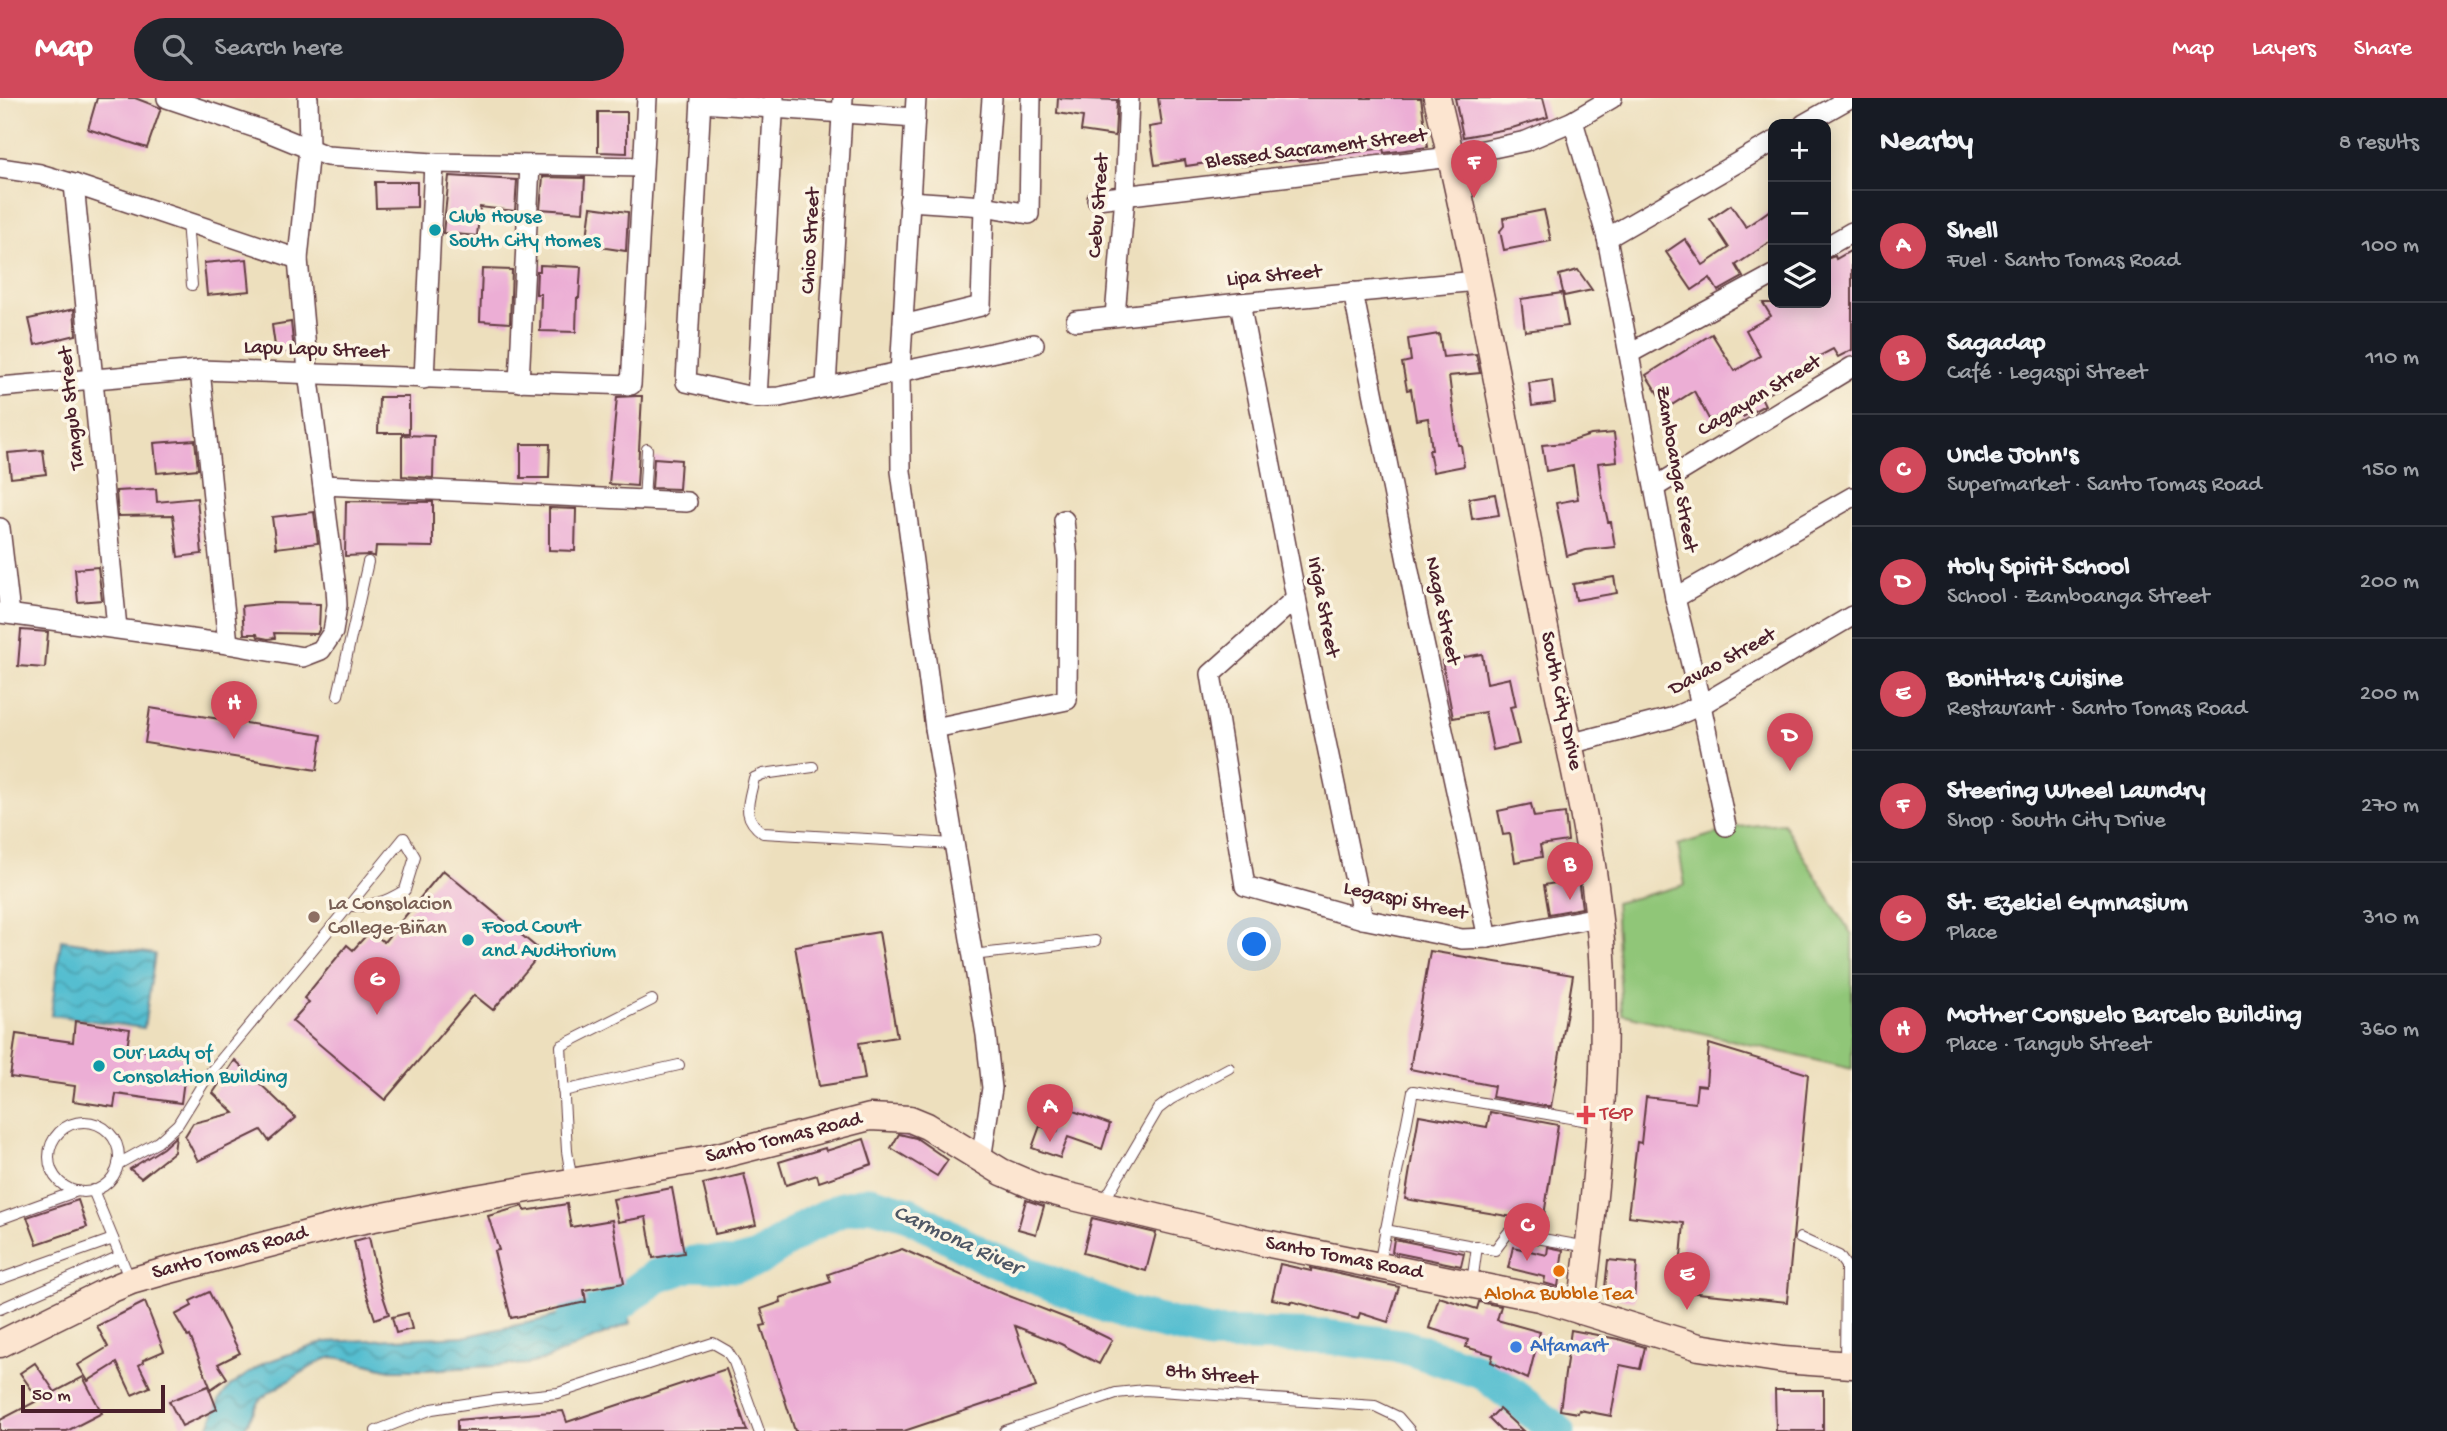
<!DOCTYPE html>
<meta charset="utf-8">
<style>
body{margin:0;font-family:"Gochi Hand",sans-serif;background:#20242c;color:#f1f3f6}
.controls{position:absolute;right:21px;top:21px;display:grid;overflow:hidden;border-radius:14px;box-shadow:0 4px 18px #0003}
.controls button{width:63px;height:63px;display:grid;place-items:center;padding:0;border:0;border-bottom:2px solid #363941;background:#171b24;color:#f1f3f6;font:35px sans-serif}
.scale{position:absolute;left:21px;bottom:18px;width:144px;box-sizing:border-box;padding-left:7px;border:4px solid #4a1f2b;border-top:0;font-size:19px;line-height:24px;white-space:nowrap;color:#4a1f2b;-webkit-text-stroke:5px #fcf5e5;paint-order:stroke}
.you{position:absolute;left:1255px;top:847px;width:24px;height:24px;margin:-18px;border:5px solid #fff;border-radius:50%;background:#1a73e8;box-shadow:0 0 0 10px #1a73e833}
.badge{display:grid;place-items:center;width:46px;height:46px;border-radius:50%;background:#d1495b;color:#fff;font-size:23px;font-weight:700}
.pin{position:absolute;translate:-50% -58px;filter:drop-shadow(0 2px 4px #0008)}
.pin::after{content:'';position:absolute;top:37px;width:24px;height:21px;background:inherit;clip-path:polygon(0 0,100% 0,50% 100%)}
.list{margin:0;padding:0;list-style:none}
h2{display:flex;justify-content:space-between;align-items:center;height:91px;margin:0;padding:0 28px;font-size:30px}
h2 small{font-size:23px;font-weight:400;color:#9ea1a6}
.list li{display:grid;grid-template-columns:46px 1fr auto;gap:21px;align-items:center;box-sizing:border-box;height:112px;padding:0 28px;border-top:2px solid #363941}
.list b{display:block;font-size:26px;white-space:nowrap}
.list p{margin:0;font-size:23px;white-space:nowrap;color:#9ea1a6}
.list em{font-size:23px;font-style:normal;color:#9ea1a6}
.icon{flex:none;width:38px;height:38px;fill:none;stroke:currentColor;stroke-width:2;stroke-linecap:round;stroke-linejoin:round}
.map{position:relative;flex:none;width:1852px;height:1333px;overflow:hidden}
header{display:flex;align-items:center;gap:42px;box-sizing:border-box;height:98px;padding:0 35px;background:#d1495b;color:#fff}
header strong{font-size:33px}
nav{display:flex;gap:38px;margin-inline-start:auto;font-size:24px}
.search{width:490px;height:63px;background:#20242c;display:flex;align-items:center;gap:18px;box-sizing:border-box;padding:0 24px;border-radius:38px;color:#9ea1a6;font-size:26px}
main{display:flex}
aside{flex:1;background:#171b24}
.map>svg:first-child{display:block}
.grass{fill:#90c678;stroke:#6d7252;stroke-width:2}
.water{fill:url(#water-waves);stroke:#4f6e7e;stroke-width:2}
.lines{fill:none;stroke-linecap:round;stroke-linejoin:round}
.river{stroke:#54bed0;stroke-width:35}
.building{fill:#ecaed5}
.lane-casing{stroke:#623c41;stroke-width:12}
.street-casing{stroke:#623c41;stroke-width:22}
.secondary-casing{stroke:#623c41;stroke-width:29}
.lane{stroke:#fff;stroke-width:10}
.street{stroke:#fff;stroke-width:19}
.secondary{stroke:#fce5d0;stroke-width:26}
.culture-dot{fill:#0f9aa8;stroke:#fcf5e5;stroke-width:2.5}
.education-dot{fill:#8d6e63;stroke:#fcf5e5;stroke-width:2.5}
.health-dot{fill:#e0444e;stroke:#fcf5e5;stroke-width:2.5}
.food-dot{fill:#e8710a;stroke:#fcf5e5;stroke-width:2.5}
.shop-dot{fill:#3f7fe0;stroke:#fcf5e5;stroke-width:2.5}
.labels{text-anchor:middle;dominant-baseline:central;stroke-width:7;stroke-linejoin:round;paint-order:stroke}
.street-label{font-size:21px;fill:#4a1f2b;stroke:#fcf5e5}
.culture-label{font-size:21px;fill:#0d838f;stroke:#fcf5e5;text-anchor:start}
.education-label{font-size:21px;fill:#785e54;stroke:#fcf5e5;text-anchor:start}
.health-label{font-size:21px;fill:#be3a42;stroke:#fcf5e5;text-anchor:start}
.food-label{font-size:21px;fill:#c56008;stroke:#fcf5e5}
.shop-label{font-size:21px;fill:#366cbe;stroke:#fcf5e5;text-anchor:start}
.water-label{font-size:23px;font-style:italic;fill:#4e5765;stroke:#fcf5e5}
</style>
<header>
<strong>Map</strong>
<div class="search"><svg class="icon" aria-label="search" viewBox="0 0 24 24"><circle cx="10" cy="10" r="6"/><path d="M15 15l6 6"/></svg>Search here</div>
<nav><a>Map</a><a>Layers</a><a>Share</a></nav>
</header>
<main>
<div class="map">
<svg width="1852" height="1333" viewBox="0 0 1852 1333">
<defs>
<pattern id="water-waves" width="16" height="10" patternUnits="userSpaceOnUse" patternTransform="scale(1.75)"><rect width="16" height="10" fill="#54bed0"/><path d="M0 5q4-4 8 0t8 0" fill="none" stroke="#489aa9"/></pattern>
</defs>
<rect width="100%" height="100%" fill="#fcf5e5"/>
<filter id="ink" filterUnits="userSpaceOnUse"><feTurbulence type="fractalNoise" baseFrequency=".0143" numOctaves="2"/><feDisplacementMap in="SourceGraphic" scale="14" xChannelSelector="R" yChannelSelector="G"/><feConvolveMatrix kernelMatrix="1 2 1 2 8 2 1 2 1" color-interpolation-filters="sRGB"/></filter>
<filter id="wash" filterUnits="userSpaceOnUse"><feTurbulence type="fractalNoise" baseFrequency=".00686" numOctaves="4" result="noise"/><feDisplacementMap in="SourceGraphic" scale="28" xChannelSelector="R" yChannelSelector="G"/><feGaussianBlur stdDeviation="1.57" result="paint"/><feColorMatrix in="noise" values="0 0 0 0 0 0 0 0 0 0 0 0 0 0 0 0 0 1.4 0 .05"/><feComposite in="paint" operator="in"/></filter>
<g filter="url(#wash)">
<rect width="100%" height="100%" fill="#eddfbd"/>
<path class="grass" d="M1783,725l69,112v134l-230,-55 -7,-111 70,-18 -7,-40 59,-18z"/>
<g class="water">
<path d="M61,842l94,14 -11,74 -93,-13z"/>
<path d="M616,1199l15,26 -87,37 -16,4 -104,6h-34l-44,-11 -13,-2 -10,3 -56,34 -8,8 -16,29h-36l13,-32 10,-13 34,-23 60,-21 144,-6 77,-17z"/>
</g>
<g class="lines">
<path class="river" d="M574,1221l45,-15 38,-28 37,-13 41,2 23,-6 51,-34 33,-16 28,-6 39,11 77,43 141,57 83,20 118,3 74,9 82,27 73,58"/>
</g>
<g id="blocks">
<g class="building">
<path d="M97,0h38l26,10 -14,40 -59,-19z"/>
<path d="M1058,0l59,2 -2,36 -34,-5 2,-14 -26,-4z"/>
<path d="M1158,0h263l7,49 -44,6 -1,-5 -85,13v-2l-56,7 -1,-3 -27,3v-4l-28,4 -1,-6 -30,5 -6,-38 13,-2z"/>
<path d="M1455,0h88l5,19 -36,11 -49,9z"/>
<path d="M598,14h29v41l-29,-1z"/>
<path d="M449,78l68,4 -2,31 -35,-4 -3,29 -34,-3z"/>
<path d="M543,79l42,1 -2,34 -43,-3z"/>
<path d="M375,84h42v25l-41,1z"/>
<path d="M1731,107l15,22 27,-19v32l-37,25 7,12 -25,14 -8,-13 -18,12 -26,-38 19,-13 18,26 26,-17 -19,-29z"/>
<path d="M591,109l37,5 -2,39 -40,-6z"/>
<path d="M1544,112l7,31 -47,9 -4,-19 4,-5 -1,-8z"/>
<path d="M1852,152v100l-14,7 -5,-8 -29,15 2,5 -24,13 2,3 -23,12 4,8 -22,12 -6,-10 -27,14 -16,-30 -27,17 -21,-33 66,-41 23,37 25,-15 -14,-26 25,-14 -8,-13h63v-44l9,-3 1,3z"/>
<path d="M247,161l3,32 -43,4 -3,-32z"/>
<path d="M540,167l41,2 -2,31h-2l-1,34 -36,-1 1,-37h-5l1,-23h3z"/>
<path d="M482,171l30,1 -2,53 -30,-2z"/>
<path d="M1578,172l14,20 -28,6 -5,-21z"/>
<path d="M1562,195l6,33 -43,5 -4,-32z"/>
<path d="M74,211l2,26 -41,10 -6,-26z"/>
<path d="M291,224l3,29 -18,2 -4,-28z"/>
<path d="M1439,236l4,23 33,-3 4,19 -31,3 9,69h3l3,21 -31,6 -4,-22h3l-4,-32 -12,2 -5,-31 -4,1 -5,-27 9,-2 -3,-22z"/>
<path d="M1552,282l3,23 -23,3 -3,-23z"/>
<path d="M637,298h5l-5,90 -28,-2 8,-87z"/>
<path d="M379,299h30v36h-31z"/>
<path d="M1614,335l3,28 -19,2 4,31 6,28h3l4,25 -29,3 -19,6 -11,-53 22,-4 -5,-33 -27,5 -4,-26 24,-2 25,-8z"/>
<path d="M402,337l32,1 -1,42 -31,-2z"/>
<path d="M195,342l3,29 -41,4 -3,-30z"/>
<path d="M521,346h29l-1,34h-28z"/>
<path d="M43,352l3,24 -35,4 -3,-25z"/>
<path d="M654,360l27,2 -2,29 -27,-1z"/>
<path d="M156,391l1,13 40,-4 5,56 -24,3 -5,-42 -55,1 -2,-25z"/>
<path d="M1495,396l4,21 -27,4 -3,-21z"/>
<path d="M346,403l87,1v45l-57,-1 -1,11 -6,-2 -24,1z"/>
<path d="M549,410l27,1 -1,42 -26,-1z"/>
<path d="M314,414l4,31 -42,5 -4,-31z"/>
<path d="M98,469l4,33 -24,2 -3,-33z"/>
<path d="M1614,479l3,16 -41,7 -3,-16z"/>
<path d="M271,505l49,1 -1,26 -2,4 -43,-1 1,5 -7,1 -10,-2 -1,-3h-13l-2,-28z"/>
<path d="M21,532l27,2 -3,36 -27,-2z"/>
<path d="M1482,556l5,29 23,-5 6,28 -6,1 9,37 -26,6 -8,-38 -32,6 -11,-57z"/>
<path d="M150,610l172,27 -5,35 -172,-27z"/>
<path d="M1531,706l3,13 31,-4 3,28 -28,4 2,12 -27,5 -5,-28 -7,1 -5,-24z"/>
<path d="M443,772l99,82 -49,58 -19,-15 -89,105 -93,-79 17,-19 -5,-4 43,-53 6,5 17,-19 14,11z"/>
<path d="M1578,781l4,29 -33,6 -5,-29z"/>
<path d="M879,834l18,105 -38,6 6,36 -46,7 -24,-140z"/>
<path d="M1430,853l143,24 -22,132 -59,-10 2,-11 -84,-17z"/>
<path d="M75,923l55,8 -3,19 60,9 -6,46 -65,-9 -2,13 -41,-6 2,-15 -65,-9 6,-43 57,8z"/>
<path d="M1709,946l99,30 -21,228 -109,-11 6,-68 -56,-7 9,-74 4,1 5,-46 49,6 2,-18 9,1z"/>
<path d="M235,962l61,58 -27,23 -8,-11 -63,31 -13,-25 8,-13 41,-10 -21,-20z"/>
<path d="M1065,1010l45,16 -8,25 -34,-12 -8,21 -28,-10 8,-22 17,6z"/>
<path d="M1490,1014l68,13 -15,97 -138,-23 14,-84 68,12z"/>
<path d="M899,1036l17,4 32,22 -11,16 -46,-28z"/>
<path d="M176,1038l-2,16 -33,26 -11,-9 33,-21z"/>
<path d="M864,1041l8,25 -53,18 -2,-7 -31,10 -7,-23 46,-14 1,3z"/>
<path d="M744,1076l12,51 -41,9 -12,-50z"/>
<path d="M672,1090l12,65 -31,5 -7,-41 -28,5 -5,-23z"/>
<path d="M78,1102l9,27 -50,17 -10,-27z"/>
<path d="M1026,1102l18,6 -8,28 -18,-5z"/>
<path d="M567,1106l4,23 41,-7 12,63 -40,7 2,12 -75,16 -17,-67 5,-1 -11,-34 35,-10 2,5z"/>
<path d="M1092,1120l64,15 -10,38 -63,-18z"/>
<path d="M369,1139l12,53 8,24 -14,5 -12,-36 -9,-42z"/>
<path d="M1394,1141l70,14 -3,13 -69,-14z"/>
<path d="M1513,1149l34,8 1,-8 15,3 -5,37 -14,-4 1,-6 -37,-9z"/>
<path d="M902,1151l102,45 67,26 41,20 -13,24 -38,-20 -46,-18 21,61 -132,44h-109l-34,-105 5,-1 -5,-16 20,-7 -1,-4 51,-16 -3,-8z"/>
<path d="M1608,1162l29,3 -3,37 -30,-3z"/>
<path d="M1280,1166l31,7v-3l88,19 -11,35 -28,-9 -2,6 -67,-18v2l-19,-4z"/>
<path d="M209,1194l31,61 -22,11 9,14 -16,11 -21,-53 -2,1 -13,-22 17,-9 -2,-5z"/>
<path d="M1439,1199l38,12 2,-7 22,4 -4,14 43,12 -12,47 -37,-17 2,-7 -27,-8 2,-7 -39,-12z"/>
<path d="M145,1204l19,49 -21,9 1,2 -5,3 11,22 -18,8 -15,-32 -29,18 -10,-16 30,-18 -11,-21z"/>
<path d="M408,1215l4,16 -16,4 -4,-16z"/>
<path d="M1571,1232l47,9 27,8 -5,22 -20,-4 -9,51 -32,-6 -1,3 -18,-3z"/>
<path d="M35,1265l20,29 28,-15 19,36 -35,18h-67v-11l39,-20 -19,-27z"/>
<path d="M726,1271l21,62h-290v-11l106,-9 4,11z"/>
<path d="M208,1288l9,23 -35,17 -13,-25z"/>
<path d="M1775,1292h48v41h-47z"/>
<path d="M1499,1311l24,22h-22l-12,-12z"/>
</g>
</g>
</g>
<g filter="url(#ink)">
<use href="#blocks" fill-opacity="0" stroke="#623c41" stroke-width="2"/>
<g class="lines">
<g class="lane-casing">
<g id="lane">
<path d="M187,123l5,64"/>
<path d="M644,403l3,-52"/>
<path d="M338,597l30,-133"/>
<path d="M813,669l-50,7 -9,4c-5,25 -14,38 9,55l191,11"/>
<path d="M972,857l123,-14"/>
<path d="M563,993l116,-26"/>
<circle cx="84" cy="1059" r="35"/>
<path d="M118,1066l40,-22 20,-18 31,-50 129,-155 66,-81 11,19 -10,33c-21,13 -32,16 -57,16"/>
<path d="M572,1084l-5,-31 -6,-105 91,-46"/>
<path d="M93,1092l37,90"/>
<path d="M1104,1103l54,-92 13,-10 58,-31"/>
<path d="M0,1121l77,-28"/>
<path d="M1385,1132l110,20 13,-17 80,14"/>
<path d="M1800,1140l39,18 7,10 -1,98"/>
<path d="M1379,1167l34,-174 187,32"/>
<path d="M0,1181l113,-40"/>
<path d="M1472,1185l5,-37"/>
<path d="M0,1211l120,-53"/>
<path d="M376,1333l56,-22 66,-10 60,-6 155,-50 14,8 7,11 25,69"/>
<path d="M1005,1333l111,-38 29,-3 230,16 23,11 12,14"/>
</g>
</g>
<g class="street-casing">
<g id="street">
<path d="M167,0l101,34 59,24 107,7 208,4"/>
<path d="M701,0l-15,284 71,16 22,-1 255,-53"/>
<path d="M916,0l-16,275 1,98 34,257 51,307 6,53 -11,72"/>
<path d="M701,5l214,15"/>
<path d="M1573,23l34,117 68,360 26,107 25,121"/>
<path d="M1804,26l46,-26"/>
<path d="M0,70l40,6 34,10 224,75"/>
<path d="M74,86l43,444"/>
<path d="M1097,101l354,-42 75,-16 47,-20 39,-23"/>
<path d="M909,103l75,5 45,8 2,-116"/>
<path d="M1607,140l166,-96"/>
<path d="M1826,149l26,-15"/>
<path d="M1353,194l64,319 71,327"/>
<path d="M1240,205l56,295 67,321"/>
<path d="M1115,218l10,-120 4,-98"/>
<path d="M1076,223l164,-18 237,-22"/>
<path d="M903,227l78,-19 3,-100 8,-108"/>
<path d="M1630,255l143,-78"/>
<path d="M200,272l28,274"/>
<path d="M424,281l10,-216"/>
<path d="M519,284l11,-217"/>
<path d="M826,288l17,-288"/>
<path d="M0,289l200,-17 431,15 16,-287"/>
<path d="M757,300l17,-300"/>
<path d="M323,387l364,17"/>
<path d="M1655,389l197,-120"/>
<path d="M0,430l10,86"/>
<path d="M1296,500l-85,76 34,212 118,33 99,20 26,-1 110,-21"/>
<path d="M1675,500l177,-101"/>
<path d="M0,515l228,31 75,13 18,-7 12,-18 4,-27 -1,-17 -28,-216 -10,-113 11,-110 -1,-51"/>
<path d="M935,630l132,-28 1,-140 -4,-40"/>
<path d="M1569,646l102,-26 30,-13 151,-89"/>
</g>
</g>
<g class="secondary-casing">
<g id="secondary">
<path d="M1437,0c41,170 71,343 105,515 21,109 50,217 59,328 9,123 -5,248 -20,370"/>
<path d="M0,1246l107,-53 24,-10 35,-10 183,-48 115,-23 242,-41 164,-42 40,2 17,7 75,46 37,16 26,7 195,47 279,56 160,49 84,13 69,5"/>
</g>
</g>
<use href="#lane" class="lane"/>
<use href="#street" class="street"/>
<use href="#secondary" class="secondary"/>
</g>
</g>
<g class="culture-dot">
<circle cx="435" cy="132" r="7"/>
<circle cx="468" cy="842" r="7"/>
<circle cx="99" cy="968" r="7"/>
</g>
<circle class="education-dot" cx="314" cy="819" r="7"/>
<path class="health-dot" d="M1582.5 1006.5h7v7h7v7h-7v7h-7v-7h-7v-7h7z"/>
<circle class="food-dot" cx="1559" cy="1173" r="7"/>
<circle class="shop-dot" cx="1516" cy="1249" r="7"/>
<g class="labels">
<g class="street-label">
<text transform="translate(1316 52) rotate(-7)">Blessed Sacrament Street</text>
<text transform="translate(1100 108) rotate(-86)">Cebu Street</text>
<text transform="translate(812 143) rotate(-87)">Chico Street</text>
<text transform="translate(1274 179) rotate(-5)">Lipa Street</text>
<text transform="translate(316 253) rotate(2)">Lapu Lapu Street</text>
<text transform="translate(1760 299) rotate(-31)">Cagayan Street</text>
<text transform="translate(73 310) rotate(-96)">Tangub Street</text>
<text transform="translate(1675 371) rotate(80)">Zamboanga Street</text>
<text transform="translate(1322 509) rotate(79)">Iriga Street</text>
<text transform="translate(1441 513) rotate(78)">Naga Street</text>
<text transform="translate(1723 565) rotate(-29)">Davao Street</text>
<text transform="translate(1560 603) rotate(78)">South City Drive</text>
<text transform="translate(1405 804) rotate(12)">Legaspi Street</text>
<text transform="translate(784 1041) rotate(-14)">Santo Tomas Road</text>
<text transform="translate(230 1156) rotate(-15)">Santo Tomas Road</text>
<text transform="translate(1344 1161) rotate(11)">Santo Tomas Road</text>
<text transform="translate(1211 1278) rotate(5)">8th Street</text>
</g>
<g class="culture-label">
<text x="449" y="120">Club House<tspan x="449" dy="24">South City Homes</tspan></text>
<text x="482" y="830">Food Court<tspan x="482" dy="24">and Auditorium</tspan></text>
<text x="113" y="956">Our Lady of<tspan x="113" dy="24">Consolation Building</tspan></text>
</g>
<g class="education-label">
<text x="328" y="807">La Consolacion<tspan x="328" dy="24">College-Biñan</tspan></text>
</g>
<g class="health-label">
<text x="1600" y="1017">TGP</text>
</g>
<g class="food-label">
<text x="1559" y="1197">Aloha Bubble Tea</text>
</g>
<g class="shop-label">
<text x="1530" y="1249">Alfamart</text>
</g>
<g class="water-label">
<text transform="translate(957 1143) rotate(25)">Carmona River</text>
</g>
</g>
</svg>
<div class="controls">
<button>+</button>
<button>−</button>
<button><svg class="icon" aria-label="layers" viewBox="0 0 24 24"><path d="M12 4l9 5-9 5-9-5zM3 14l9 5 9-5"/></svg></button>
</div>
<div class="scale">50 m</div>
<div class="you"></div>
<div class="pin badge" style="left:1050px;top:1044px">A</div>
<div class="pin badge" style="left:1570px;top:802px">B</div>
<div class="pin badge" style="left:1527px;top:1163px">C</div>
<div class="pin badge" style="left:1790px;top:673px">D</div>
<div class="pin badge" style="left:1687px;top:1212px">E</div>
<div class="pin badge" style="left:1474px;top:100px">F</div>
<div class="pin badge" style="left:377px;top:917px">G</div>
<div class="pin badge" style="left:234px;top:641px">H</div>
</div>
<aside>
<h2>Nearby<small>8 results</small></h2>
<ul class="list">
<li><span class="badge">A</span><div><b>Shell</b><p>Fuel · Santo Tomas Road</p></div><em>100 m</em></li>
<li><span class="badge">B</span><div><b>Sagadap</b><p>Café · Legaspi Street</p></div><em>110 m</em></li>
<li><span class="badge">C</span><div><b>Uncle John's</b><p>Supermarket · Santo Tomas Road</p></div><em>150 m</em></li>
<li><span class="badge">D</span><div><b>Holy Spirit School</b><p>School · Zamboanga Street</p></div><em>200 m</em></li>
<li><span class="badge">E</span><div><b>Bonitta's Cuisine</b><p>Restaurant · Santo Tomas Road</p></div><em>200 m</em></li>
<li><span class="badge">F</span><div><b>Steering Wheel Laundry</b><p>Shop · South City Drive</p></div><em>270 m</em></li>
<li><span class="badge">G</span><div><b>St. Ezekiel Gymnasium</b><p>Place</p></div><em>310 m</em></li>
<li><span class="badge">H</span><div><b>Mother Consuelo Barcelo Building</b><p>Place · Tangub Street</p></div><em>360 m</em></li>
</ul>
</aside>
</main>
